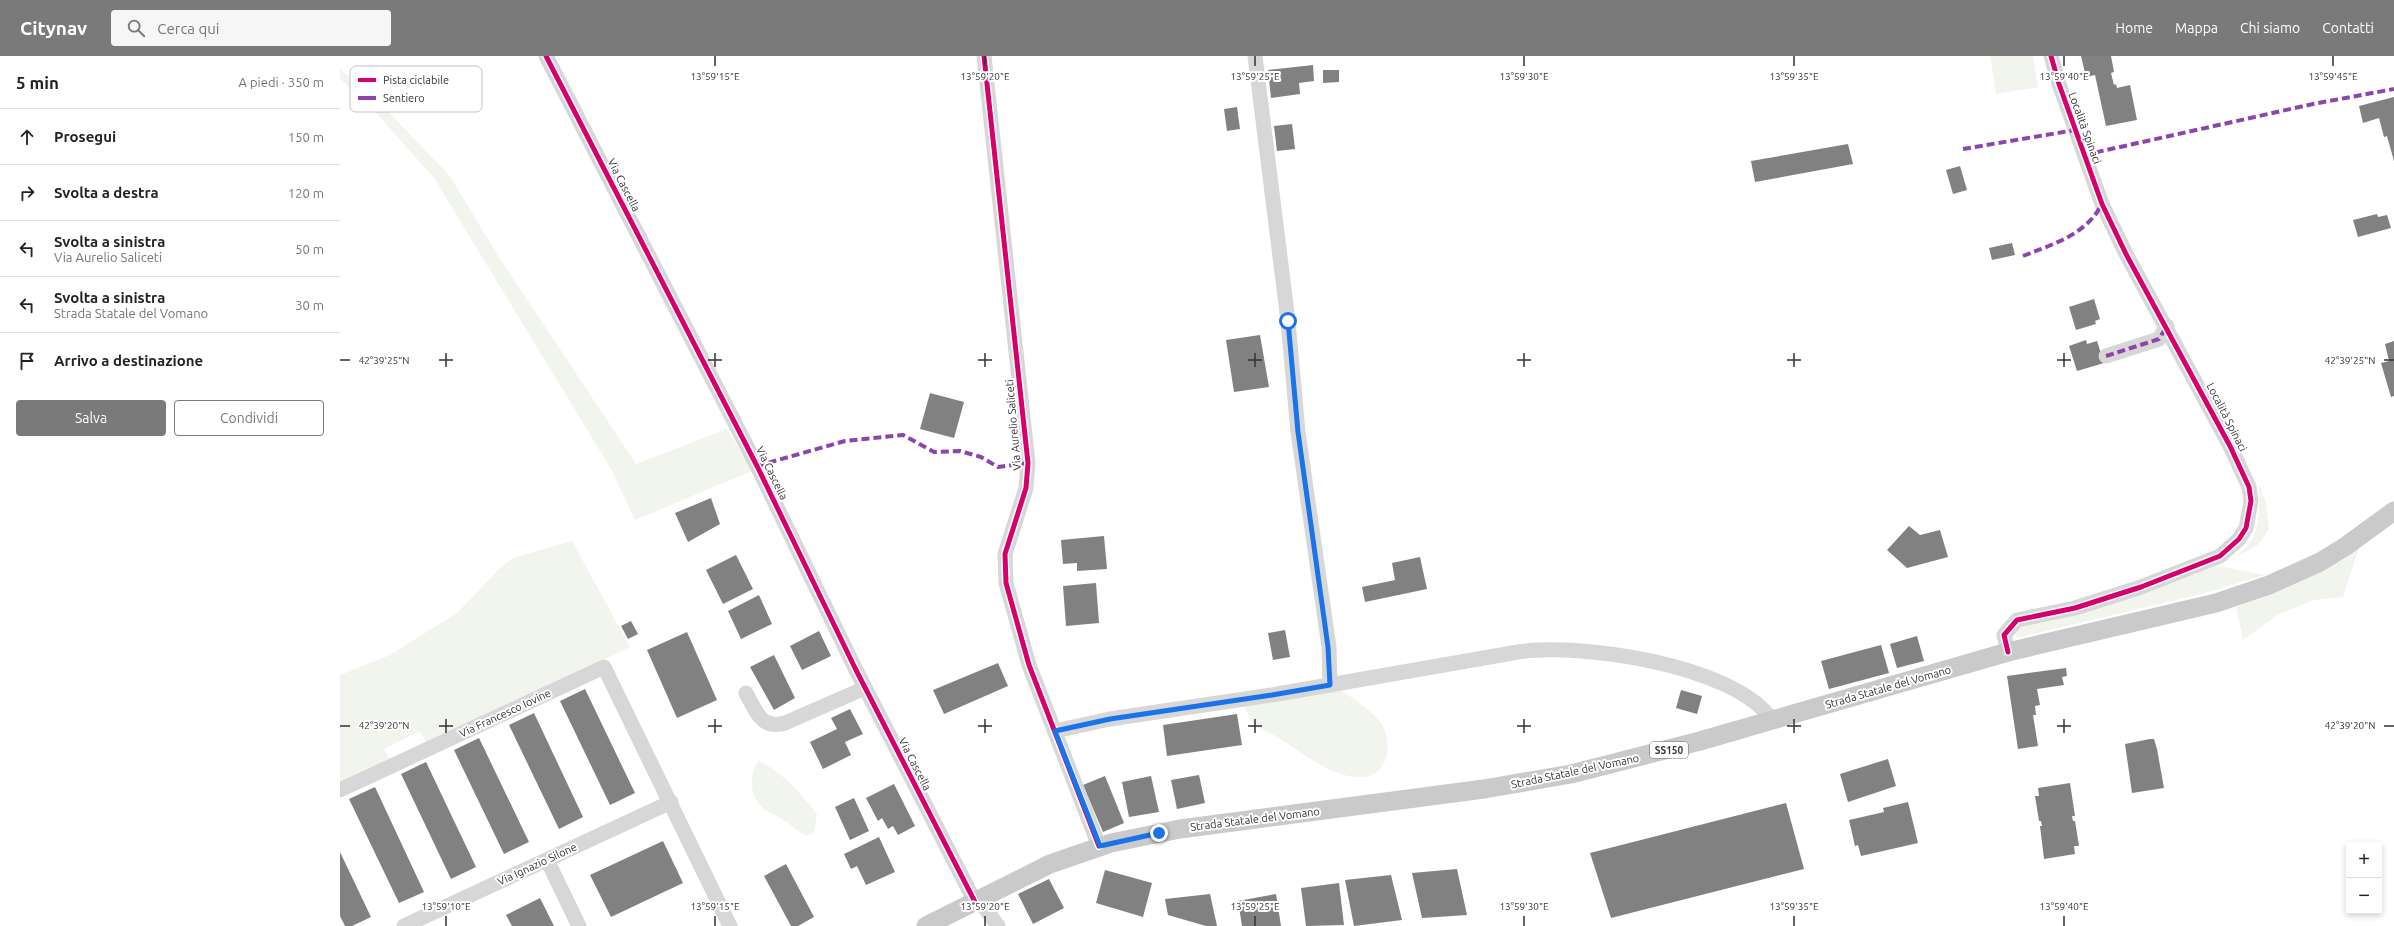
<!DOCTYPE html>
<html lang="it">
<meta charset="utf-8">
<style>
body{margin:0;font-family:Ubuntu,sans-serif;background:#f6f6f6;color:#222}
.controls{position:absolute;right:12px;bottom:12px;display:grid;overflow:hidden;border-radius:4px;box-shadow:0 2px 6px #0003}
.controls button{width:36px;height:36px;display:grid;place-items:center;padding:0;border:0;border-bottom:1px solid #e0e0e0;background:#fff;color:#222;font:20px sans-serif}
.stop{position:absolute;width:12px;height:12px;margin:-9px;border:3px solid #1a73e8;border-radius:50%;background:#fff}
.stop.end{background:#1a73e8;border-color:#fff;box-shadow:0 1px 4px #0008}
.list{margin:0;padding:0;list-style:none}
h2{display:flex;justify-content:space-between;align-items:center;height:52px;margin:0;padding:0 16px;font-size:17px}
h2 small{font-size:13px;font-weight:400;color:#767676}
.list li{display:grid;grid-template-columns:26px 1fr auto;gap:12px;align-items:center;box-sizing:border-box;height:56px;padding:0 16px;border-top:1px solid #e0e0e0}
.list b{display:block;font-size:15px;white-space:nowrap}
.list p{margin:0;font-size:13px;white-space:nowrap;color:#767676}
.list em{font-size:13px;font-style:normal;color:#767676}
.actions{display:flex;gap:8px;padding:12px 16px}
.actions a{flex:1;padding:9px 0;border:1px solid #7a7a7a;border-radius:4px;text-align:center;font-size:14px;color:#7a7a7a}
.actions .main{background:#7a7a7a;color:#fff}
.icon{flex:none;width:22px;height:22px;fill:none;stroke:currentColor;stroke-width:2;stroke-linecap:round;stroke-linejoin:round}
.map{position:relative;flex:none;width:2054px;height:870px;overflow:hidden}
header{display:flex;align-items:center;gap:24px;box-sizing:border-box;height:56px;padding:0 20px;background:#7a7a7a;color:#fff}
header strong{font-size:19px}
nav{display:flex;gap:22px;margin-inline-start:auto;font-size:14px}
.search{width:280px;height:36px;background:#f6f6f6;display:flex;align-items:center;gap:10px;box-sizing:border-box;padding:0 14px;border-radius:4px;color:#767676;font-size:15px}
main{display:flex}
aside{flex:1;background:#fff}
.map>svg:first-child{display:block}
.green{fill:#f1f5ed}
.building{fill:#818181}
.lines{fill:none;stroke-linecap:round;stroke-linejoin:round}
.minor{stroke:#d7d7d7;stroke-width:15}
.major{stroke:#cacaca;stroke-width:19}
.quiet{stroke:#8e44ad;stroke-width:4;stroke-dasharray:8 4;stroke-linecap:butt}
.cycleway-casing{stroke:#fff;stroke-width:8}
.cycleway{stroke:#d6006c;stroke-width:5}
.route{stroke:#1a73e8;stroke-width:5}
.ticks{fill:none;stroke:#333;stroke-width:1.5}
.labels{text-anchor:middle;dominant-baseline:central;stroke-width:4;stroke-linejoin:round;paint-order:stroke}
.shield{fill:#fff;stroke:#707070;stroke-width:1}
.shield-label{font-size:10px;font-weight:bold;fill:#333}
.street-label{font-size:11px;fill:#333;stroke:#fff}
.key{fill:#fff;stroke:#c2c2c2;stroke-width:1}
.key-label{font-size:11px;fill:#333}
.ticks-label{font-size:10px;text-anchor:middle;fill:#333;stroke:#fff;stroke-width:4;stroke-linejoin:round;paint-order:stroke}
</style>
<header>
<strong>Citynav</strong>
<div class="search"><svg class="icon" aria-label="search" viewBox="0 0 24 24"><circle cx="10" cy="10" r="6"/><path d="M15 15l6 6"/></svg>Cerca qui</div>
<nav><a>Home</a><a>Mappa</a><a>Chi siamo</a><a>Contatti</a></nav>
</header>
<main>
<aside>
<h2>5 min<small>A piedi · 350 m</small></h2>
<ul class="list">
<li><svg class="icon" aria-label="ahead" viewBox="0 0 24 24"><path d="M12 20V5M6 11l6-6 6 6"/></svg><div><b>Prosegui</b></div><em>150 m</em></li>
<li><svg class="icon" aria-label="right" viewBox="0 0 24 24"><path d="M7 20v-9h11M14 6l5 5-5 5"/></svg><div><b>Svolta a destra</b></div><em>120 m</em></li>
<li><svg class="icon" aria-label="left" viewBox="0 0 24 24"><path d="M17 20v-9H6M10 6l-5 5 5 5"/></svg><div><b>Svolta a sinistra</b><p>Via Aurelio Saliceti</p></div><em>50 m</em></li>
<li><svg class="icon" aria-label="left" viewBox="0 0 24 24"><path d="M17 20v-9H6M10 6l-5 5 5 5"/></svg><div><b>Svolta a sinistra</b><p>Strada Statale del Vomano</p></div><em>30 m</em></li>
<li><svg class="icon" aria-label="arrive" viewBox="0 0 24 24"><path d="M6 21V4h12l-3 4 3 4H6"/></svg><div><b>Arrivo a destinazione</b></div></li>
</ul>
<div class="actions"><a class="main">Salva</a><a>Condividi</a></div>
</aside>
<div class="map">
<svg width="2054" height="870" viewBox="0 0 2054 870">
<rect width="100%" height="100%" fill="#fff"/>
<g class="green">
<path d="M1650,0h43l5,31 -42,7z"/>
<path d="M0,13l36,30 73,76 48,79 139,210 91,-35 25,42 -117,49 -24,-51 -177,-291 -56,-63 -38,-36z"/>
<path d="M1919,429l7,17 3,27 -11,16 -22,12c5,-5 12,-10 15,-16 10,-17 8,-38 8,-56z"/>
<path d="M232,485l58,106 -203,96 -7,-12 -36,18 6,11 -50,24v-109l50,-20 67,-42 42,-44 14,-11z"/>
<path d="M2019,492l-16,49 -29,3 -37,15 -34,25 -7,-33c43,-16 83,-34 123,-59z"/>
<path d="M1878,510l47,9 -60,18 -189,45 1,-9 6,-5 142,-39z"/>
<path d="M1000,634c13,8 28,18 38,29 16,18 13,56 -15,58 -31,2 -60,-24 -84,-39 -8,-5 -20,-9 -27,-16 -3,-4 -5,-11 -8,-16z"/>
<path d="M418,705c24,10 43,33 59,53l-3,19 -8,3c-9,-4 -14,-11 -23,-16 -6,-5 -15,-7 -21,-13 -13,-13 -13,-32 -4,-46z"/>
</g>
<g class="building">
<path d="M1741,0h30l3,16 -3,1 3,12 2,-1 1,4 13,-3 7,35 -31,6 -11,-51 -9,2z"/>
<path d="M973,9l1,16 -15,2 1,11 -29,4 -3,-28z"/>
<path d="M983,14h16v12l-16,1z"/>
<path d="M2054,41v64l-7,-25 -3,1 -5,-19 -16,5 -4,-17z"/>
<path d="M897,51l3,22 -13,2 -3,-22z"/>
<path d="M952,68l3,25 -18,2 -3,-25z"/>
<path d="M1508,88l5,20 -98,18 -4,-21z"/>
<path d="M1620,110l7,24 -14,4 -7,-24z"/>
<path d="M2037,158l1,3 9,-2 4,13 -33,9 -5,-17z"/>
<path d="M1672,187l3,12 -23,5 -3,-12z"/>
<path d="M1754,243l6,20 -5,2 1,3 -20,6 -7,-23z"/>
<path d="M920,279l9,52 -35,5 -8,-52z"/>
<path d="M1746,284l1,4 10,-3 7,22 -27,8 -8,-25z"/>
<path d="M2054,285v55l-3,1 -10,-34 8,-2 -4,-17z"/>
<path d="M590,337l34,9 -10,36 -34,-9z"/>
<path d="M371,442l9,26 -32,18 -13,-29z"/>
<path d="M1569,470l11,9 20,-5 8,27 -41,11 -20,-18z"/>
<path d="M764,480l3,33 -30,2v-8l-14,1 -2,-24z"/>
<path d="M396,499l17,34 -30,15 -17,-34z"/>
<path d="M1080,501l7,32 -62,13 -3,-15 33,-7 -3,-17z"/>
<path d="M756,527l3,40 -33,3 -3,-40z"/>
<path d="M419,539l13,29 -31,15 -13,-28z"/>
<path d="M291,565l7,13 -10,5 -7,-13z"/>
<path d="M945,574l5,27 -17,3 -5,-27z"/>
<path d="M479,575l12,25 -29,14 -12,-24z"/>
<path d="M347,576l30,68 -40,18 -30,-68z"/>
<path d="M1577,580l7,25 -27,7 -7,-24z"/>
<path d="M1541,589l8,28 -60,16 -8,-28z"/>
<path d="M434,599l21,43 -21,12 -24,-43z"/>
<path d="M658,607l10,23 -64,28 -11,-24z"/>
<path d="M1726,612l1,8 -5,1 2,8 -27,4 3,16 -5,1 1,9h-3l5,31 -20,3 -11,-73z"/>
<path d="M245,633l50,104 -25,12 -50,-104z"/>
<path d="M1341,634l21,6 -5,18 -21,-6z"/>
<path d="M510,653l13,25 -18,8 6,13 -28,14 -13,-27 27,-13 -6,-11z"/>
<path d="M194,657l49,104 -24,12 -50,-104z"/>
<path d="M897,658l5,31 -75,11 -4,-31z"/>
<path d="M139,682l50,104 -25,12 -50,-104z"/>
<path d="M1810,683h4l3,10 7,39 -32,5 -7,-49z"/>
<path d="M1548,703l8,27 -48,16 -8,-28z"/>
<path d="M86,706l50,105 -25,12 -50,-105z"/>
<path d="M859,719l6,28 -28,6 -6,-29z"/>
<path d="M765,720l19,47 -21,9 -20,-47z"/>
<path d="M811,720l8,36 -30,5 -7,-35z"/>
<path d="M1730,727l5,33h-3l1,5h2l4,25h-5l1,8 -31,5 -4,-33h2l-1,-5h-2l-4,-25h4l-1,-8z"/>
<path d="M554,728l21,42 -17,9 -5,-9 -5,3 -6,-11 -4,3 -12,-23z"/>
<path d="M35,731l49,105 -25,11 -50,-104z"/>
<path d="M514,742l15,33 -19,9 -15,-33z"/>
<path d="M1568,746l10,41 -57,13 -3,-11 -3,1 -6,-26 35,-8 -1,-4z"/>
<path d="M1446,747l18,66 -193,49 -21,-65z"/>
<path d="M539,781l16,35 -29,13 -9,-19 -6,3 -7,-15z"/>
<path d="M323,785l20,42 -72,34 -21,-42z"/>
<path d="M0,796l31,65 -19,9h-7l-5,-10z"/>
<path d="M446,808l28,53 -16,9h-7l-27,-50z"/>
<path d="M1117,813l10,46 -45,3 -10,-45z"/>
<path d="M765,814l47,13 -9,34 -47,-14z"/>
<path d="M1051,819l11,45 -48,6 -9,-46z"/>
<path d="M709,823l15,29 -31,16 -15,-30z"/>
<path d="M999,827l5,42 -38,1 -5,-38z"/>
<path d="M870,838l7,32h-11l-38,-11 -3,-16z"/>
<path d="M936,838l5,32h-39l-4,-25z"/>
<path d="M200,842l14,28h-42l-6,-11z"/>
</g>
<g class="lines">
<g class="minor">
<path d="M206,0l211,410 99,204 119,232"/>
<path d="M644,0l44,407 -2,25 -21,66 1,29 23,82 70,181"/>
<path d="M915,0l33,265 10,111 31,215 1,38"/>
<path d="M1766,300l53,-17 8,-13"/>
<path d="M1668,596l-4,-17 13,-15 58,-12 66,-21 79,-31 19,-17 7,-11 5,-27 -2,-14 -19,-41 -104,-192 -24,-50 -43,-120 -8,-28"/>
<path d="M406,637c10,18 15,37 39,30l80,-35"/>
<path d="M715,675l55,-12 162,-24 246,-43c61,-10 217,13 254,68"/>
<path d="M0,734l264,-123 126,259"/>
<path d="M207,804l32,66"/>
<path d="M639,844l19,26"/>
<path d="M64,870l267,-124"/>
</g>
<path class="major" d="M586,870l124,-62 61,-21 69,-14 304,-40 87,-15 129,-33 308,-89 208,-49 53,-18 51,-23 26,-16 48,-35"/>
<g class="quiet">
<path d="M1623,93l112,-19"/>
<path d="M1744,99l229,-51 81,-15"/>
<path d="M1683,200c30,-12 63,-21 79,-52"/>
<path d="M1766,300l53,-17 8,-13"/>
<path d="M417,410l88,-25 58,-6 31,17 26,-1 21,6 17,10 30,-4"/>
</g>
<g class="cycleway-casing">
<g id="cycleway">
<path d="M206,0l211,410 99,204 119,232"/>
<path d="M644,0l44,407 -2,25 -21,66 1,29 23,82 70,181"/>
<path d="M1668,596l-4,-17 13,-15 58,-12 66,-21 79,-31 19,-17 7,-11 5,-27 -2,-14 -19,-41 -104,-192 -24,-50 -43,-120 -8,-28"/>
</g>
</g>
<use href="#cycleway" class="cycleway"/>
</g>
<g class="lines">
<path class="route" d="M819,777l-59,13 -45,-115 55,-12 162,-24 58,-10 -2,-38 -30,-215 -10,-111"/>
</g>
<path class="ticks" d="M375,0v10M645,0v10M915,0v10M1184,0v10M1454,0v10M1724,0v10M1993,0v10M106,297v14M375,297v14M645,297v14M915,297v14M1184,297v14M1454,297v14M1724,297v14M0,304h10M99,304h14M368,304h14M638,304h14M908,304h14M1177,304h14M1447,304h14M1717,304h14M2044,304h10M106,663v14M375,663v14M645,663v14M915,663v14M1184,663v14M1454,663v14M1724,663v14M0,670h10M99,670h14M368,670h14M638,670h14M908,670h14M1177,670h14M1447,670h14M1717,670h14M2044,670h10M106,860v10M375,860v10M645,860v10M915,860v10M1184,860v10M1454,860v10M1724,860v10"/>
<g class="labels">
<rect class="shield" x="1310" y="686" width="38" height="16" rx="3"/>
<g class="shield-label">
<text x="1329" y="694">SS150</text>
</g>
<g class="street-label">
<text transform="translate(1745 72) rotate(70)">Località Spinaci</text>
<text transform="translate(284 129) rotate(63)">Via Cascella</text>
<text transform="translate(1887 361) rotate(63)">Località Spinaci</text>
<text transform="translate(673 369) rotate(-95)">Via Aurelio Saliceti</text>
<text transform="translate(432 417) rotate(64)">Via Cascella</text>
<text transform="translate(1548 631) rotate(-16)">Strada Statale del Vomano</text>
<text transform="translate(165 657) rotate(-25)">Via Francesco Iovine</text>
<text transform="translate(575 708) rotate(63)">Via Cascella</text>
<text transform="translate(1235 715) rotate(-12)">Strada Statale del Vomano</text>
<text transform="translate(915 763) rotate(-7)">Strada Statale del Vomano</text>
<text transform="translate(197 808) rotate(-25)">Via Ignazio Silone</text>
</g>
</g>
<rect x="10" y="10" width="132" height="46" rx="6" class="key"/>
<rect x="18" y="22" width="18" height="4" fill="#d6006c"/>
<rect x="18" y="40" width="18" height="4" fill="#8e44ad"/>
<g class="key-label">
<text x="43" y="28">Pista ciclabile</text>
<text x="43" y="46">Sentiero</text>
</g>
<g class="ticks-label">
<text x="375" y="24">13°59'15"E</text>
<text x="645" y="24">13°59'20"E</text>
<text x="915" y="24">13°59'25"E</text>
<text x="1184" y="24">13°59'30"E</text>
<text x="1454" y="24">13°59'35"E</text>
<text x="1724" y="24">13°59'40"E</text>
<text x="1993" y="24">13°59'45"E</text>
<text x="44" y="308">42°39'25"N</text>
<text x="2010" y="308">42°39'25"N</text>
<text x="44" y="673">42°39'20"N</text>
<text x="2010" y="673">42°39'20"N</text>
<text x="106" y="854">13°59'10"E</text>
<text x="375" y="854">13°59'15"E</text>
<text x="645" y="854">13°59'20"E</text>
<text x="915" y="854">13°59'25"E</text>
<text x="1184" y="854">13°59'30"E</text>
<text x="1454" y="854">13°59'35"E</text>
<text x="1724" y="854">13°59'40"E</text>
</g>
</svg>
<div class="controls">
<button>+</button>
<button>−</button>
</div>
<div class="stop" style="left:948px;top:265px"></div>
<div class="stop end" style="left:819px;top:777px"></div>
</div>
</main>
